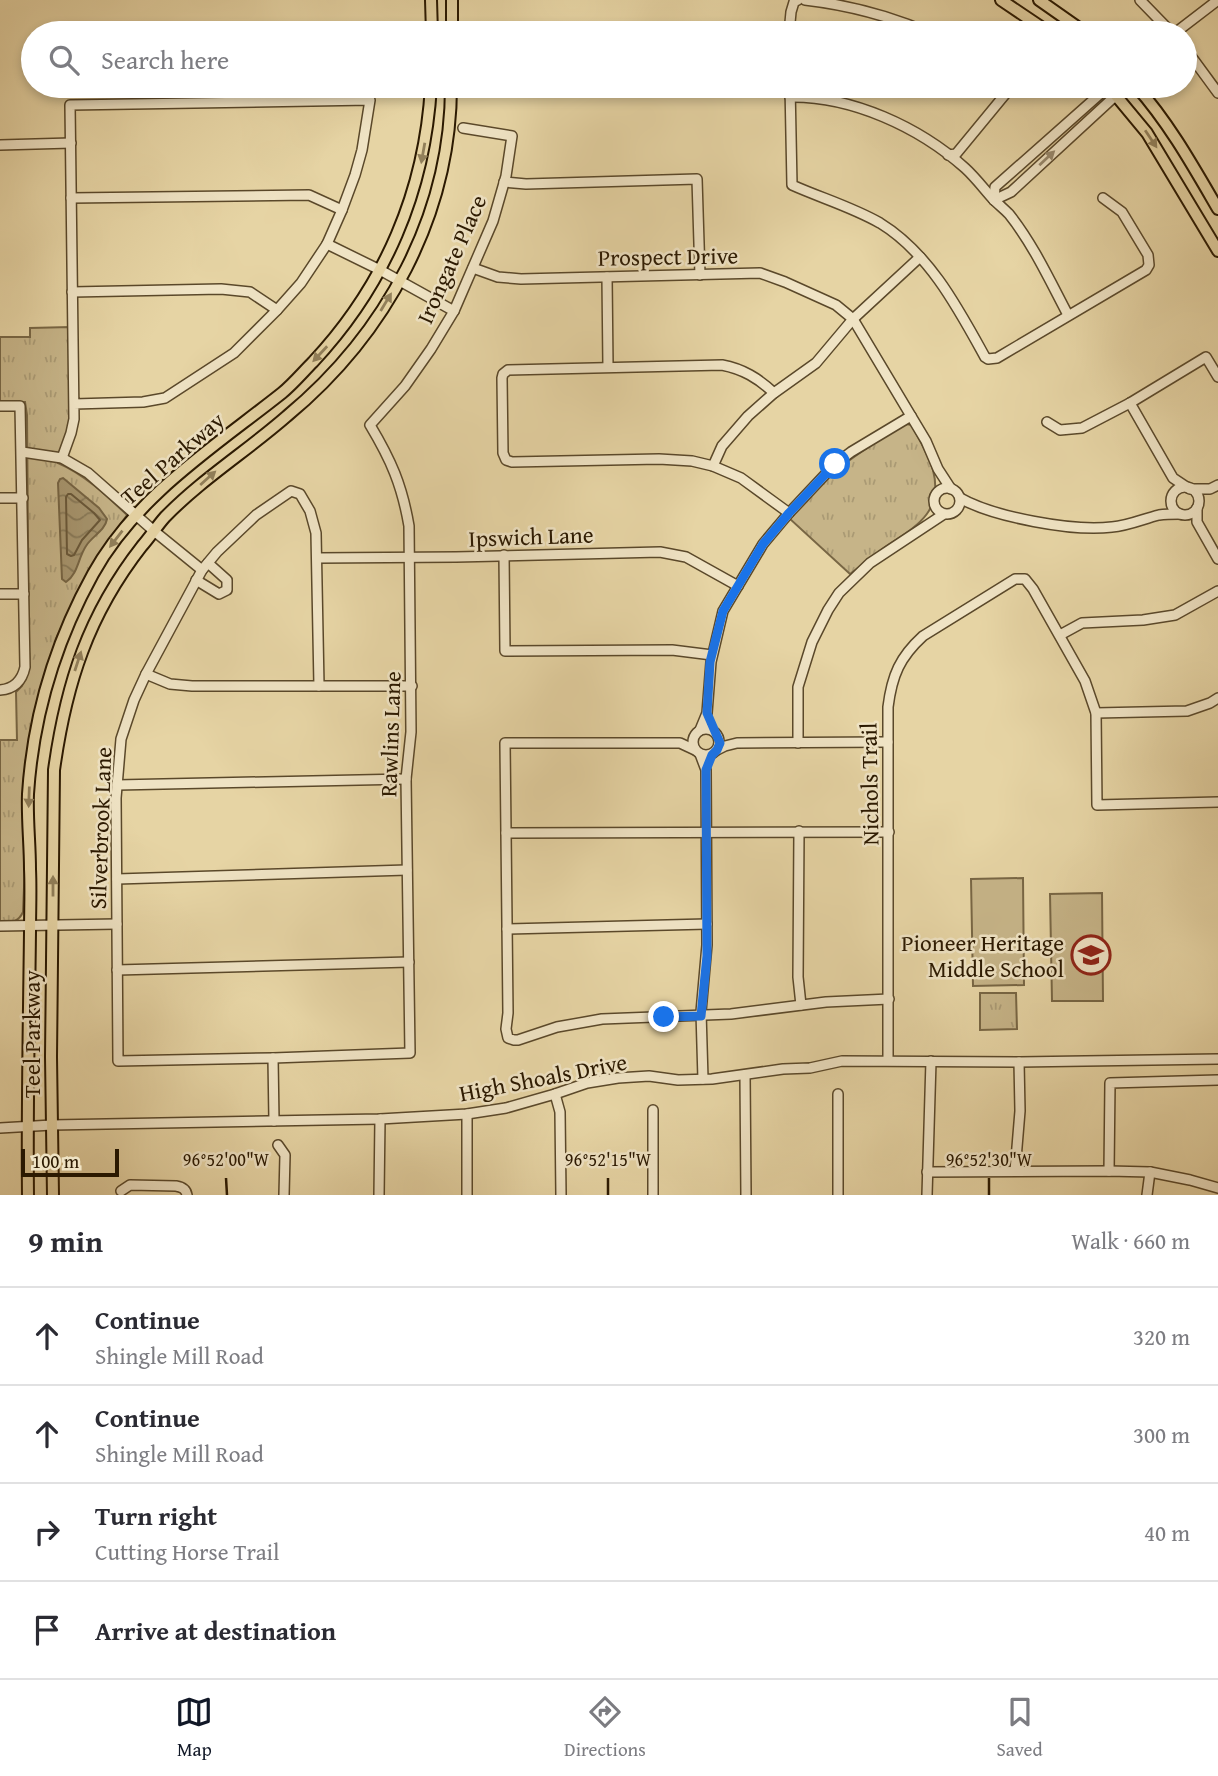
<!DOCTYPE html>
<meta charset="utf-8">
<style>
body{margin:0;font-family:"Gentium Book Plus",serif;background:#f2f2f3;color:#2b2b33}
.scale{position:absolute;left:21px;bottom:18px;width:98px;box-sizing:border-box;padding-left:7px;border:4px solid #2b1901;border-top:0;font-size:19px;line-height:24px;white-space:nowrap;color:#2b1901;-webkit-text-stroke:5px #efe3c4;paint-order:stroke}
.stop{position:absolute;width:21px;height:21px;margin:-16px;border:5px solid #1a73e8;border-radius:50%;background:#fff}
.stop.end{background:#1a73e8;border-color:#fff;box-shadow:0 2px 7px #0008}
.list{margin:0;padding:0;list-style:none}
h2{display:flex;justify-content:space-between;align-items:center;height:91px;margin:0;padding:0 28px;font-size:30px}
h2 small{font-size:23px;font-weight:400;color:#7c7c81}
.list li{display:grid;grid-template-columns:46px 1fr auto;gap:21px;align-items:center;box-sizing:border-box;height:98px;padding:0 28px;border-top:2px solid #e1e1e2}
.list b{display:block;font-size:26px;white-space:nowrap}
.list p{margin:0;font-size:23px;white-space:nowrap;color:#7c7c81}
.list em{font-size:23px;font-style:normal;color:#7c7c81}
.icon{flex:none;width:38px;height:38px;fill:none;stroke:currentColor;stroke-width:2;stroke-linecap:round;stroke-linejoin:round}
.map{position:relative;flex:none;width:1218px;height:1195px;overflow:hidden}
.search{position:absolute;background:#fff;box-shadow:0 4px 10px #0003;left:21px;right:21px;top:21px;height:77px;display:flex;align-items:center;gap:18px;box-sizing:border-box;padding:0 24px;border-radius:38px;color:#7c7c81;font-size:26px}
.sheet{height:483px;background:#fff}
nav{display:flex;justify-content:space-around;align-items:center;box-sizing:border-box;height:98px;border-top:2px solid #e1e1e2;background:#fff;font-size:19px;color:#7c7c81}
nav a{display:grid;justify-items:center;gap:4px}
nav .on{color:#111827}
.map>svg:first-child{display:block}
.park{fill:url(#park-tufts);stroke:#786644;stroke-width:2}
.pitch{fill:#c6b488;stroke:#786644;stroke-width:2}
.water{fill:url(#water-waves);stroke:#756342;stroke-width:2}
.lines{fill:none;stroke-linecap:round;stroke-linejoin:round}
.shore{stroke:#685637;stroke-width:2}
.minor-casing{stroke:#5a482a;stroke-width:12}
.major-casing{stroke:#2b1901;stroke-width:14}
.minor{stroke:#efe3c4;stroke-width:9}
.major{stroke:#e6d4a4;stroke-width:10}
.oneway{fill:#92805b}
.oneway2{fill:#97886c}
.route{stroke:#1a73e8;stroke-width:9}
.ticks{fill:none;stroke:#2b1901;stroke-width:2.5}
.labels{text-anchor:middle;dominant-baseline:central;stroke-width:5;stroke-linejoin:round;paint-order:stroke}
.street-label{font-size:23px;fill:#2b1901;stroke:#efe3c4}
.poi-label{font-size:23px;fill:#2b1901;stroke:#efe3c4;text-anchor:end}
.ticks-label{font-size:18px;text-anchor:middle;fill:#2b1901;stroke:#efe3c4;stroke-width:5;stroke-linejoin:round;paint-order:stroke}
</style>
<div class="map">
<svg width="1218" height="1195" viewBox="0 0 1218 1195">
<defs>
<pattern id="park-tufts" width="24" height="20" patternUnits="userSpaceOnUse" patternTransform="scale(1.75)"><rect width="24" height="20" fill="#c6b488"/><path d="M3 7l-1-3M5 7V3M7 7l1-3M15 17l-1-3M17 17v-4M19 17l1-3" fill="none" stroke="#aa9a74"/></pattern>
<pattern id="water-waves" width="16" height="10" patternUnits="userSpaceOnUse" patternTransform="scale(1.75)"><rect width="16" height="10" fill="#a6946d"/><path d="M0 5q4-4 8 0t8 0" fill="none" stroke="#877857"/></pattern>
</defs>
<rect width="100%" height="100%" fill="#e6d4a4"/>
<filter id="stains"><feTurbulence type="fractalNoise" baseFrequency=".00286" numOctaves="4"/><feColorMatrix values="0 0 0 0 .2 0 0 0 0 .09 0 0 0 0 .02 0 0 0 .5 -.17"/></filter>
<radialGradient id="worn" r=".72"><stop offset=".6" stop-color="#630" stop-opacity="0"/><stop offset="1" stop-color="#630" stop-opacity=".3"/></radialGradient>
<g class="park">
<path d="M70,327v94l-12,42c26,11 48,32 69,52l-23,33 -47,88 -27,105 -7,171c-5,11 -12,10 -23,11v-183h17l-1,-48 6,-6 7,-17 -2,-254 -2,-13h-25v-65h30v-9z"/>
<path d="M906,424l6,1c7,15 17,30 21,45 11,43 -18,57 -48,77 -12,9 -23,18 -35,27l-60,-55c34,-44 68,-67 116,-95z"/>
<path d="M980,993h36l1,36 -37,1z"/>
</g>
<g class="pitch">
<path d="M1023,878l1,107 -51,1 -2,-107z"/>
<path d="M1102,893l1,108h-51l-2,-107z"/>
</g>
<path class="water" d="M63,478l36,30 8,11c-2,12 -15,17 -21,27 -8,12 -8,28 -20,36l-4,-3 -4,-96 2,-4z"/>
<g class="lines">
<path class="shore" d="M68,494h3l23,19 6,7 -18,20 -8,15 -3,1 -4,-2 -1,-57z"/>
<g class="minor-casing">
<g id="minor">
<path d="M805,0c43,5 85,16 124,33"/>
<path d="M1140,0l32,33"/>
<path d="M789,33l2,-21 3,-10 4,-2"/>
<path d="M1175,33l43,-33"/>
<path d="M1185,48l33,45"/>
<path d="M790,86l2,99c29,13 60,22 88,38 49,30 78,85 105,134l3,2 9,-1 149,-88 3,-5 -1,-10 -26,-43 -19,-14"/>
<path d="M790,97c62,-1 129,30 175,71 10,9 19,21 28,31 5,5 11,10 16,15 24,30 41,67 59,101"/>
<path d="M0,145l71,-2"/>
<path d="M948,155l8,-1 56,-68"/>
<path d="M504,182l22,2 171,-5 3,96"/>
<path d="M71,198l238,-3 33,15"/>
<path d="M994,200l17,-8 115,-106"/>
<path d="M994,200l1,-13 114,-101"/>
<path d="M327,244l53,26 74,41"/>
<path d="M473,268l25,9 23,2 239,-6 25,9 51,23 17,14 58,97 15,25 12,28 13,20"/>
<path d="M607,277l1,90"/>
<path d="M72,292l149,-3 29,3 27,18"/>
<path d="M774,393c-16,-15 -31,-24 -52,-28l-214,5 -5,4 -1,4 1,75 3,7 6,2 147,-3 33,2 21,5 28,12 48,35"/>
<path d="M1130,403l43,75 15,10"/>
<path d="M0,406h20l5,261c-3,14 -11,22 -25,23"/>
<path d="M1047,422l13,8 22,-2 48,-25 76,-46 12,20"/>
<path d="M22,452l40,6 26,15 66,58 48,39"/>
<path d="M62,458l9,-25 3,-14 -4,-314 300,-5 -8,50 -7,25 -13,35 -15,34 -26,39 -24,27 -43,43 -69,45 -22,4 -69,2"/>
<path d="M713,466l9,-20 26,-30 26,-23 42,-30 37,-44 67,-62"/>
<circle cx="1185" cy="501" r="14"/>
<circle cx="947" cy="501" r="13"/>
<path d="M1190,489h20l8,-4"/>
<path d="M0,498h23"/>
<path d="M960,498c33,19 114,34 152,29 16,-1 31,-8 47,-12 7,-1 14,-1 21,-1"/>
<path d="M1197,508v14l21,37"/>
<path d="M504,555l1,96 167,-1 40,5"/>
<path d="M318,558l138,-1 204,-5 26,5 52,29"/>
<path d="M196,580l23,14 8,-4v-10l-19,-17"/>
<path d="M0,594h24"/>
<path d="M1060,635l22,-12 61,-3 32,-5 43,-24"/>
<path d="M146,674l24,10 22,2h220"/>
<path d="M319,686l-3,-153 -6,-22 -10,-17 -9,-3 -35,24 -39,37 -15,18 -56,104 -12,26 -13,39 -5,59 2,263 155,-3 137,-5 -4,-274 5,-47 -2,-206c-7,-41 -18,-66 -39,-101l35,-39 26,-37 23,-38 39,-90 13,-45 6,-40 -49,-8"/>
<path d="M1096,713l91,-2 23,-8 8,-5"/>
<circle cx="706" cy="742" r="13"/>
<path d="M700,730l7,-17 4,-51 12,-51 40,-67 26,-31 46,-49 16,-12 60,-36"/>
<path d="M798,743v-56l14,-45 16,-32 11,-17 31,-30 74,-49"/>
<path d="M695,750l-15,-7h-175l3,270 -2,16 2,9 6,2h4l39,-13 45,-8 129,-5 95,-12 63,-3"/>
<path d="M717,750l8,-4 12,-3 151,-1"/>
<path d="M700,754l6,16 1,175 -6,67 2,67"/>
<path d="M117,785l289,-6"/>
<path d="M799,831l-1,146 3,28"/>
<path d="M506,833l383,-1"/>
<path d="M117,879l290,-9"/>
<path d="M0,926l117,-2"/>
<path d="M507,929l200,-5"/>
<path d="M117,970l292,-8"/>
<path d="M273,1058l1,63"/>
<path d="M888,1060v-353c4,-32 12,-50 35,-71l92,-57h10l8,10 52,92 11,32 1,92 121,-3"/>
<path d="M745,1075l1,120"/>
<path d="M555,1094l5,18 1,83"/>
<path d="M838,1094v101"/>
<path d="M653,1110v85"/>
<path d="M0,1128l52,-3 328,-6 87,-5 39,-6 49,-14 32,-11 31,-5 31,-2 29,4 34,-1 71,-10 27,-1 32,-7 177,1 199,-3"/>
<path d="M278,1145l7,10 -1,40"/>
<path d="M1015,1171l5,-60 -1,-49"/>
<path d="M1109,1171l1,-88 108,-3"/>
<path d="M927,1172l182,-1 41,1 40,8 28,8"/>
<path d="M121,1191l9,-6 46,1c6,1 10,3 11,9"/>
<path d="M379,1195l1,-76"/>
<path d="M467,1195v-81"/>
<path d="M927,1195l4,-134"/>
<path d="M1147,1195l3,-23"/>
</g>
</g>
<g class="major-casing">
<g id="major">
<path d="M431,0l1,33"/>
<path d="M1001,0l49,33"/>
<path d="M1039,0l47,33"/>
<path d="M452,33v-33"/>
<path d="M1108,86l39,47 71,118"/>
<path d="M1136,86c33,37 57,80 82,123"/>
<path d="M28,1195c-1,-88 1,-175 2,-263 0,-21 1,-42 0,-63 0,-25 -3,-50 -2,-75 5,-77 28,-153 65,-220 43,-78 121,-127 189,-181 11,-9 21,-21 31,-31 72,-77 112,-171 118,-276"/>
<path d="M53,1195l-2,-138 3,-287c12,-86 34,-155 88,-224 8,-9 15,-20 23,-29 37,-38 82,-66 122,-101 99,-82 164,-201 164,-330"/>
</g>
</g>
<use href="#minor" class="minor"/>
<use href="#major" class="major"/>
</g>
<defs><path id="oneway-solid" d="M-6-.8H1V-3.2L6.5 0L1 3.2V.8H-6Z" transform="scale(1.75)"/></defs>
<g class="oneway">
<use href="#oneway-solid" transform="translate(1151 139) rotate(56)"/>
<use href="#oneway-solid" transform="translate(423 153) rotate(100)"/>
<use href="#oneway-solid" transform="translate(386 302) rotate(-59)"/>
<use href="#oneway-solid" transform="translate(320 354) rotate(133)"/>
<use href="#oneway-solid" transform="translate(208 478) rotate(-42)"/>
<use href="#oneway-solid" transform="translate(116 539) rotate(128)"/>
<use href="#oneway-solid" transform="translate(78 661) rotate(-72)"/>
<use href="#oneway-solid" transform="translate(29 797) rotate(92)"/>
<use href="#oneway-solid" transform="translate(53 886) rotate(-90)"/>
</g>
<use class="oneway2" href="#oneway-solid" transform="translate(1047 158) rotate(-43)"/>
<g class="lines">
<path class="route" d="M664,1017l37,-1 6,-60 -1,-186 6,-15 5,-5 3,-7 -13,-30 3,-51 13,-51 40,-67 26,-31 46,-49"/>
</g>
<path class="ticks" d="M226,1178l1,17M608,1178v17M989,1178v17"/>
<defs>
<g id="school-ring" transform="scale(2.0125)"><circle r="9.5" fill="#efe3c4" stroke="#8f2418" stroke-width="1.5"/><path d="M0-5L7-2L0 1L-7-2ZM-4 1L0 2.5L4 1V4Q0 6-4 4Z" fill="#8f2418"/></g>
</defs>
<g fill-rule="evenodd">
<use href="#school-ring" x="1091" y="955"/>
</g>
<g class="labels">
<g class="street-label">
<text transform="translate(668 256) rotate(-1)">Prospect Drive</text>
<text transform="translate(451 259) rotate(-66)">Irongate Place</text>
<text transform="translate(172 458) rotate(-41)">Teel Parkway</text>
<text transform="translate(531 536) rotate(-2)">Ipswich Lane</text>
<text transform="translate(390 734) rotate(-88)">Rawlins Lane</text>
<text transform="translate(869 784) rotate(-91)">Nichols Trail</text>
<text transform="translate(100 828) rotate(-88)">Silverbrook Lane</text>
<text transform="translate(31 1034) rotate(-90)">Teel Parkway</text>
<text transform="translate(543 1077) rotate(-11)">High Shoals Drive</text>
</g>
<g class="poi-label">
<text x="1064" y="942">Pioneer Heritage<tspan x="1064" dy="26">Middle School</tspan></text>
</g>
</g>
<g class="ticks-label">
<text x="226" y="1166">96°52'00"W</text>
<text x="608" y="1166">96°52'15"W</text>
<text x="989" y="1166">96°52'30"W</text>
</g>
<rect width="100%" height="100%" filter="url(#stains)"/>
<rect width="100%" height="100%" fill="url(#worn)"/>
</svg>
<div class="scale">100 m</div>
<div class="stop" style="left:835px;top:464px"></div>
<div class="stop end" style="left:664px;top:1017px"></div>
<div class="search"><svg class="icon" aria-label="search" viewBox="0 0 24 24"><circle cx="10" cy="10" r="6"/><path d="M15 15l6 6"/></svg>Search here</div>
</div>
<section class="sheet">
<h2>9 min<small>Walk · 660 m</small></h2>
<ul class="list">
<li><svg class="icon" aria-label="ahead" viewBox="0 0 24 24"><path d="M12 20V5M6 11l6-6 6 6"/></svg><div><b>Continue</b><p>Shingle Mill Road</p></div><em>320 m</em></li>
<li><svg class="icon" aria-label="ahead" viewBox="0 0 24 24"><path d="M12 20V5M6 11l6-6 6 6"/></svg><div><b>Continue</b><p>Shingle Mill Road</p></div><em>300 m</em></li>
<li><svg class="icon" aria-label="right" viewBox="0 0 24 24"><path d="M7 20v-9h11M14 6l5 5-5 5"/></svg><div><b>Turn right</b><p>Cutting Horse Trail</p></div><em>40 m</em></li>
<li><svg class="icon" aria-label="arrive" viewBox="0 0 24 24"><path d="M6 21V4h12l-3 4 3 4H6"/></svg><div><b>Arrive at destination</b></div></li>
</ul>
</section>
<nav>
<a class="on"><svg class="icon" aria-label="map" viewBox="0 0 24 24"><path d="M3 6l6-2 6 2 6-2v14l-6 2-6-2-6 2zM9 4v14M15 6v14"/></svg>Map</a>
<a><svg class="icon" aria-label="directions" viewBox="0 0 24 24"><path d="M12 3l9 9-9 9-9-9zM9 14v-3h6M13 9l2 2-2 2"/></svg>Directions</a>
<a><svg class="icon" aria-label="saved" viewBox="0 0 24 24"><path d="M7 4h10v16l-5-4-5 4z"/></svg>Saved</a>
</nav>
